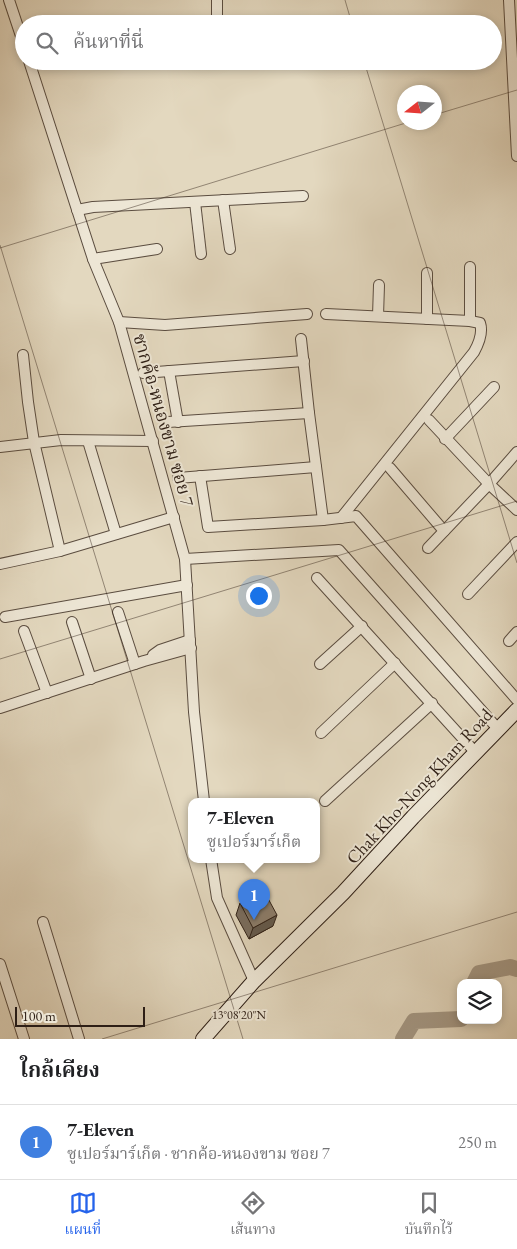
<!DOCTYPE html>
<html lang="th">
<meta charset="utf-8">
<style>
body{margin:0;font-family:"EB Garamond","Noto Serif Thai",serif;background:#f6f6f6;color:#202124}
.controls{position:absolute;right:15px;bottom:15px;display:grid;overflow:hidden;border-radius:10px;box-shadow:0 2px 8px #0003}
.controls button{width:45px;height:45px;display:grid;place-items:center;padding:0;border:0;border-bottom:1px solid #e0e0e0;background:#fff;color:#202124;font:25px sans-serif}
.compass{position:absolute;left:397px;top:85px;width:45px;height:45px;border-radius:50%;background:#fff;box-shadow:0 2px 8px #0003;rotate:253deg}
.scale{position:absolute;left:15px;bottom:12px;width:130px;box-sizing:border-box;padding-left:5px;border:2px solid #2e1f16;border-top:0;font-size:14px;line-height:18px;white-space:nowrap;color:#2e1f16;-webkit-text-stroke:4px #ede6d5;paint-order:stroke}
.you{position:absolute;left:258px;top:595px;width:18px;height:18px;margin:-12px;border:4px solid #fff;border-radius:50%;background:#1a73e8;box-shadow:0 0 0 8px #1a73e833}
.badge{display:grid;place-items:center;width:32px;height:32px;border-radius:50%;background:#2563eb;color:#fff;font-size:16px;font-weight:700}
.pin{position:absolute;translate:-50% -41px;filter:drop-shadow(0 1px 2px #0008)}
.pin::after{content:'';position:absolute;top:26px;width:18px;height:15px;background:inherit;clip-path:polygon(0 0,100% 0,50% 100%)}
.popup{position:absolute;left:188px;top:798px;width:132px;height:65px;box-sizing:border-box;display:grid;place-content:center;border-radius:10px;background:#fff;filter:drop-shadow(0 1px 4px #0005);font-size:16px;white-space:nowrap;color:#757577}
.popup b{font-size:19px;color:#202124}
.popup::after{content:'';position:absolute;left:50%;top:100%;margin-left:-10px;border:10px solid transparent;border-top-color:#fff}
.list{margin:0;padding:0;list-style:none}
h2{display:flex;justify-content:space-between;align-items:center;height:65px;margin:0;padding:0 20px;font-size:21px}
h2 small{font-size:16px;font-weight:400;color:#757577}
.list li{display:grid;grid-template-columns:32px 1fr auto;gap:15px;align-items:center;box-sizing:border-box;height:75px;padding:0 20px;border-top:1px solid #e0e0e0}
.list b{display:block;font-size:19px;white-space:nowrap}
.list p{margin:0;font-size:16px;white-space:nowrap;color:#757577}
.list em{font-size:16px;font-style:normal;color:#757577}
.icon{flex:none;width:28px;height:28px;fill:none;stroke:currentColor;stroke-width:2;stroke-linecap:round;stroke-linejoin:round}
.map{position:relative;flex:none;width:517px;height:1039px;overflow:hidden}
.search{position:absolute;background:#fff;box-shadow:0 2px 8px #0003;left:15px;right:15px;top:15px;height:55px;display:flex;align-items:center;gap:12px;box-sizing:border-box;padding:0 18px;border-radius:28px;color:#757577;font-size:19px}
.sheet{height:140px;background:#fff}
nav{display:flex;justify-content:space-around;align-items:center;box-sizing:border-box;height:70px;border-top:1px solid #e0e0e0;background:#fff;font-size:14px;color:#757577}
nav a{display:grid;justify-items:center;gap:2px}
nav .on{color:#2563eb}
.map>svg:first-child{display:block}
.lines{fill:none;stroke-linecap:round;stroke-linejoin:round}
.river{stroke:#a59986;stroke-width:16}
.street-casing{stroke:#5b4d40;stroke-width:12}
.secondary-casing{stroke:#2e1f16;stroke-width:16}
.street{stroke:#ede6d5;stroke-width:10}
.secondary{stroke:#ede6d5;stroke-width:14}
.wall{fill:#786d5f;stroke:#2e1f16}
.shaded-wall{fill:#62594d;stroke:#2e1f16}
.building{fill:#8c7f6e;stroke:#2e1f16}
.ticks{fill:none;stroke:#2e1f16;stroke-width:1;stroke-opacity:0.45}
.labels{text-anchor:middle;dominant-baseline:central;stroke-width:4;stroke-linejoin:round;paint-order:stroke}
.street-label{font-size:18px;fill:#2e1f16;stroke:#ede6d5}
.ticks-label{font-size:12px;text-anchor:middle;fill:#2e1f16;stroke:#ede6d5;stroke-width:4;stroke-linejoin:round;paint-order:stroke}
</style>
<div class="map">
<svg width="517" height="1039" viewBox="0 0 517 1039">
<rect width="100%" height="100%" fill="#e3d8bf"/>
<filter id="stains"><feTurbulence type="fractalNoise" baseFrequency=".004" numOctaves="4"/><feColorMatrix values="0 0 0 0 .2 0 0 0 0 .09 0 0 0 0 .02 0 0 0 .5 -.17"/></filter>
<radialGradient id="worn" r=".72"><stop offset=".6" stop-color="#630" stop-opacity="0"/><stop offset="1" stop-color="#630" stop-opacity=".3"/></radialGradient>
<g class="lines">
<g class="river">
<path d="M474,983l5,-10 31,-6 7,2"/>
<path d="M403,1039l11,-18 47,-2"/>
</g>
<g class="street-casing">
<g id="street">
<path d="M9,0l15,45"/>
<path d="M217,0v24"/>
<path d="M509,0l8,156"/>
<path d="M29,61l64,198 26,63 66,237 9,153 10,89"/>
<path d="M223,200l7,49"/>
<path d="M195,202l6,52"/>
<path d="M77,210l16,-3 210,-11"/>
<path d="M93,259l64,-10"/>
<path d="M470,267v54"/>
<path d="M427,273v46"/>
<path d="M326,314l144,7 10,2c3,9 -1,20 -6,29l-133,166"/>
<path d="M378,316l1,-31"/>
<path d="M119,322l46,3 142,-11"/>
<path d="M301,339l8,74 14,107"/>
<path d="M23,355l5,47 6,40 26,109"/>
<path d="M169,371l9,51"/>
<path d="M143,373l161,-12"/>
<path d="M429,420l60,64 28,26"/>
<path d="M168,422l141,-9"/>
<path d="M445,439l49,-52"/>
<path d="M88,441l28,93"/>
<path d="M0,447l61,-7 92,1"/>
<path d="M390,468l54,63"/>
<path d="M200,476l8,51 115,-7 33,-4 161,184"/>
<path d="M178,478l138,-11"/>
<path d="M428,548l61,-64 28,-32"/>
<path d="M185,559l154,-9 159,179"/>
<path d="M0,564l60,-13 114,-34"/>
<path d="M317,578l158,174"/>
<path d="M468,594l49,-52"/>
<path d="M118,612l17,52"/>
<path d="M5,617l182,-32"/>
<path d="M72,622l19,57"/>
<path d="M24,631l23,62"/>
<path d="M509,641l8,-9"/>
<path d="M153,655l7,-5 30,-10"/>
<path d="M320,664l42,-38"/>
<path d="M0,708l144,-47 47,-13"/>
<path d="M321,733l74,-70"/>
<path d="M325,801l107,-98"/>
<path d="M211,859l6,39 37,83"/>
<path d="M43,922l36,117"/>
<path d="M0,964l24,75"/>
</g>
</g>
<g class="secondary-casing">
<path id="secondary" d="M203,1039l51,-58 89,-88 70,-76 104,-107"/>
</g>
<use href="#street" class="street"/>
<use href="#secondary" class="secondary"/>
</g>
<path class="wall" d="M240,903l33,23 -24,13 -13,-24z"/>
<path class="shaded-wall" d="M277,915l-4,11 -24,13 4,-11z"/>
<path class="building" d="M264,891l13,24 -24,13 -13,-25z"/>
<path class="ticks" d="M345,0l7,24M364,61l153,502M434,115l83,-25M0,245l243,794M0,248l409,-126M0,659l517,-158M102,1039l415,-127"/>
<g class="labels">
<g class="street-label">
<text transform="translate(164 420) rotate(74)">ชากค้อ-หนองขาม ซอย 7</text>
<text transform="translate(419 786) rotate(-47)">Chak Kho-Nong Kham Road</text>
</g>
</g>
<g class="ticks-label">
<text x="239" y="1019">13°08'20"N</text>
</g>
<rect width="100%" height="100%" filter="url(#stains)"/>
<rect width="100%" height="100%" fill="url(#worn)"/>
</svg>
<div class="controls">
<button><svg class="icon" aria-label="layers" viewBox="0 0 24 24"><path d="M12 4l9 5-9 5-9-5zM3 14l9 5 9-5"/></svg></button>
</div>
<svg class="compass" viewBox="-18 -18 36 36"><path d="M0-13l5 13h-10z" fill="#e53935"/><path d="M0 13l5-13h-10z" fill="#757577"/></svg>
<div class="scale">100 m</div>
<div class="you"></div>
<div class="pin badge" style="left:254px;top:920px;background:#3f7fe0">1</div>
<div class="popup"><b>7-Eleven</b>ซูเปอร์มาร์เก็ต</div>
<div class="search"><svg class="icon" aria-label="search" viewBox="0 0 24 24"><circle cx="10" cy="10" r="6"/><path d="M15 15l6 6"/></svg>ค้นหาที่นี่</div>
</div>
<section class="sheet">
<h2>ใกล้เคียง<small></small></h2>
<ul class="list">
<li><span class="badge" style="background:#3f7fe0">1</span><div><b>7-Eleven</b><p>ซูเปอร์มาร์เก็ต · ชากค้อ-หนองขาม ซอย 7</p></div><em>250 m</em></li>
</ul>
</section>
<nav>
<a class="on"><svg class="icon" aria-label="map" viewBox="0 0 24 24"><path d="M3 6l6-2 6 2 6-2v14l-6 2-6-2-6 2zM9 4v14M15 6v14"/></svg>แผนที่</a>
<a><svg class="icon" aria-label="directions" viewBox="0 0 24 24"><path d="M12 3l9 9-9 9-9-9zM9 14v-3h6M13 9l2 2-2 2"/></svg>เส้นทาง</a>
<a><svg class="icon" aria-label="saved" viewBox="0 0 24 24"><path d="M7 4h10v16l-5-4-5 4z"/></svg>บันทึกไว้</a>
</nav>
